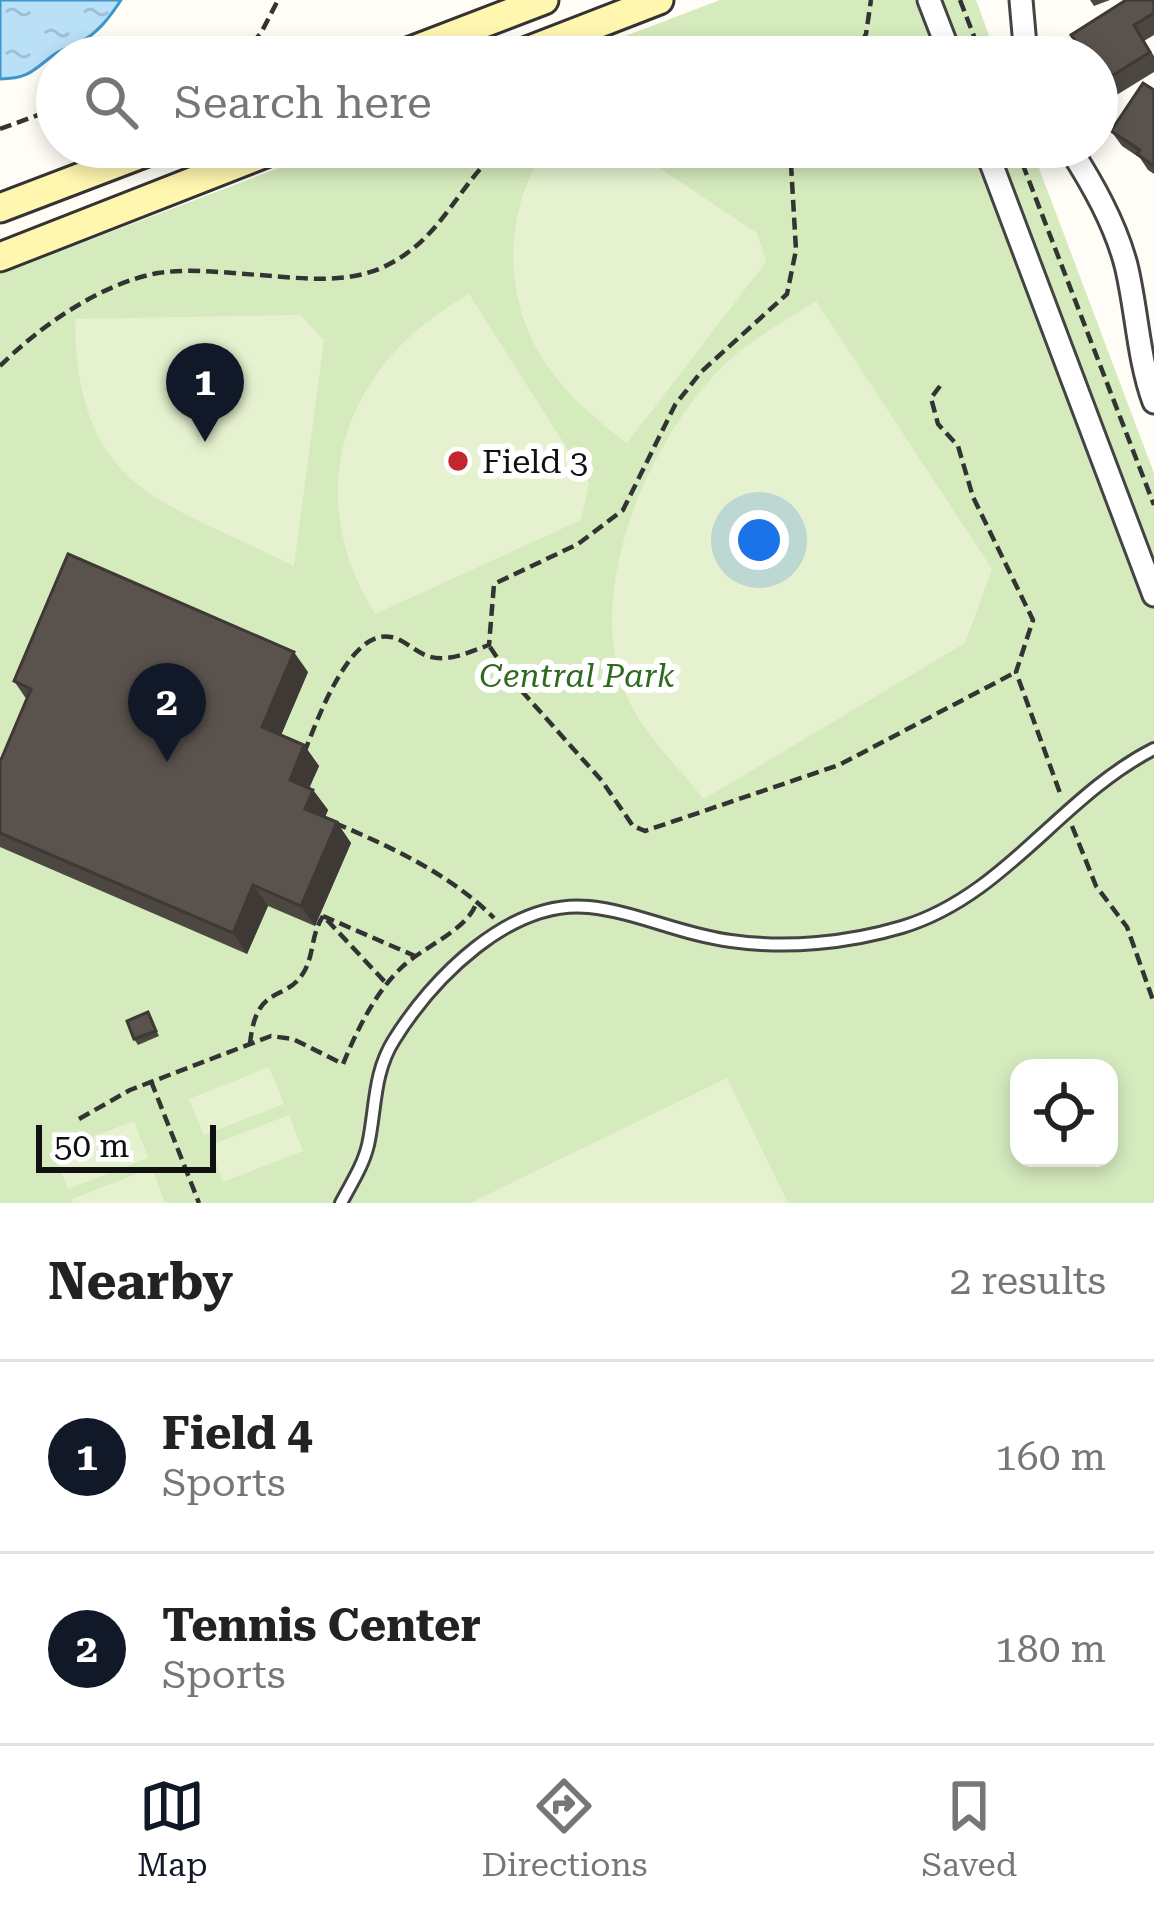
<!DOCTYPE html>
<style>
body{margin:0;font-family:"Roboto Serif",serif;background:#f2f2f2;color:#222}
.controls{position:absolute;right:36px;bottom:36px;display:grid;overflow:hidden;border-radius:24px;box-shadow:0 6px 18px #0003}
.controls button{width:108px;height:108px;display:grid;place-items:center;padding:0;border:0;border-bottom:3px solid #e0e0e0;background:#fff;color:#222;font:60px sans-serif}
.scale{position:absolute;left:36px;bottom:30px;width:180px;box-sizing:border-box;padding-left:12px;border:6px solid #111;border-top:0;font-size:33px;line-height:42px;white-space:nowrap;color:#111;-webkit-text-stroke:9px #fff;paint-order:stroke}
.you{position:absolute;left:759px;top:540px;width:42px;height:42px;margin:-30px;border:9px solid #fff;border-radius:50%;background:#1a73e8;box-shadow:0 0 0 18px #1a73e833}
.badge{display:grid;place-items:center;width:78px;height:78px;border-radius:50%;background:#111827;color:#fff;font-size:39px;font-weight:700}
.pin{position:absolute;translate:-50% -99px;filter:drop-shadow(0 3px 6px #0008)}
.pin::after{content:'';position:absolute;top:63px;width:42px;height:36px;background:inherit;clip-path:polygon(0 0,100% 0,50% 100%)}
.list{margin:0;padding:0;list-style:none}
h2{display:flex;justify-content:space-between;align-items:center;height:156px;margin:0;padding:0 48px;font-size:51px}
h2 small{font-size:39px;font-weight:400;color:#767676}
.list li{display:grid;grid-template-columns:78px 1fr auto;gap:36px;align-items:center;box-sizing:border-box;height:192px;padding:0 48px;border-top:3px solid #e0e0e0}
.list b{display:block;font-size:45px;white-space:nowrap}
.list p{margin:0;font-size:39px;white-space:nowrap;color:#767676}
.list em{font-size:39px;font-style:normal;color:#767676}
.icon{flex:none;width:66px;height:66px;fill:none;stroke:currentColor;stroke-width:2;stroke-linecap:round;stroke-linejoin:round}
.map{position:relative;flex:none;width:1154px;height:1203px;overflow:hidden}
.search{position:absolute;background:#fff;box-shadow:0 6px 18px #0003;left:36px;right:36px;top:36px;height:132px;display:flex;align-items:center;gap:30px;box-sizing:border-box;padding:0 42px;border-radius:66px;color:#767676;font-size:45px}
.sheet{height:540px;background:#fff}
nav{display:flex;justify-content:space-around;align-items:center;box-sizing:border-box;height:168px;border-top:3px solid #e0e0e0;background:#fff;font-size:33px;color:#767676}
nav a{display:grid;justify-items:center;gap:6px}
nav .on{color:#111827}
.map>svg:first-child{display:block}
.park{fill:#d5ebbd;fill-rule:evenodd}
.pitch{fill:#e6f2cf}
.water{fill:url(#water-ripples);stroke:#3f96cf;stroke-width:3}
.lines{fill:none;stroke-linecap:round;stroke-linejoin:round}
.lane-casing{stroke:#444;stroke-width:16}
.street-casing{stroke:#444;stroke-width:27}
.secondary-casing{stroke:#333;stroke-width:33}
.path{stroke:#333;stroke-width:4.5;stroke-dasharray:12 6;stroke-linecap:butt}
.lane{stroke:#fff;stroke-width:10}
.street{stroke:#fff;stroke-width:21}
.secondary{stroke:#fff6b0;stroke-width:27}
.wall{fill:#4d4742}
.shaded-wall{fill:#3f3936}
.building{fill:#5a524d;stroke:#3f3936;stroke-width:3}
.poi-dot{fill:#c4262e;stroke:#fff;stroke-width:4.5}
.labels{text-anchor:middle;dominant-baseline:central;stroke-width:12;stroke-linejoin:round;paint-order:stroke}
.poi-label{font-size:33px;fill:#111;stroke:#fff;text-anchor:start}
.park-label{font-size:33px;font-style:italic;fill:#2f6b1f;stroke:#fff}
</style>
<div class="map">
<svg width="1154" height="1203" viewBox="0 0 1154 1203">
<defs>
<pattern id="water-ripples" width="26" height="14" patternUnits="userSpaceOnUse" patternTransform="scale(3)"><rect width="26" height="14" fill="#b9e0f7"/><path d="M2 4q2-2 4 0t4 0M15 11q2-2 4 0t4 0" fill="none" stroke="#9ebfd3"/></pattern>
</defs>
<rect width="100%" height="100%" fill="#fffdf5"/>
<g class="park">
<path d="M720,0h256l21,57h-427z"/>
<path d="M334,147h697l123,326v730h-1154v-929zM1019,1068h90v90h-90z"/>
</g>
<g class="pitch">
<path d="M547,147h81l129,86 9,29 -139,181c-32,-24 -63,-50 -85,-85 -40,-64 -38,-150 5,-211z"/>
<path d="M469,294l120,189 -8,37 -206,94c-77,-125 -29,-251 94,-320z"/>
<path d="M816,301l176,268 -27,74 -261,156c-26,-32 -60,-64 -77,-102 -48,-108 28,-276 113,-346 24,-19 51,-34 76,-50z"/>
<path d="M300,315l24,25 -30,226c-133,-67 -217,-74 -219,-247z"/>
<path d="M269,1067l15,37 -80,31 -15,-36z"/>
<path d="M727,1078l61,125h-318z"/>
<path d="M289,1115l14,36 -80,31 -14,-36z"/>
<path d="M134,1121l14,37 -80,31 -15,-37z"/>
<path d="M152,1168l13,35h-92l-1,-4z"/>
</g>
<path class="water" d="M0,0h121c-11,17 -23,33 -42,43 -9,4 -18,6 -27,13 -19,15 -25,23 -52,23z"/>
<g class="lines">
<g class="lane-casing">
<path id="lane" d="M341,1203c10,-19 22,-37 27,-58 8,-36 5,-72 26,-105 38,-61 115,-141 195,-133 48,5 93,28 142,34 56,8 117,2 171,-14 103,-31 159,-131 252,-178"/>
</g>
<g class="street-casing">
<g id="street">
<path d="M929,0l22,57"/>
<path d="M1021,0l5,57"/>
<path d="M985,147l169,448"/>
<path d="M1069,147c23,36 46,76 57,118 11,45 12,93 28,137"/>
</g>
</g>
<g class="secondary-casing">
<g id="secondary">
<path d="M395,57l149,-57"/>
<path d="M512,57l147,-57"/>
<path d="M0,208l160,-61"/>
<path d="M0,257l281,-110"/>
</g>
</g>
<g class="path">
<path d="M960,0l22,57"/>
<path d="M240,57l21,-24 17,-33"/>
<path d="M854,57l12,-23 5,-34"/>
<path d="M0,129l57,-21"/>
<path d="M1016,147l138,358"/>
<path d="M0,366c40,-40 102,-83 158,-93 34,-5 68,0 102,2 39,3 81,9 119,-6 63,-27 76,-82 123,-122"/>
<path d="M940,386l-9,12 7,26 20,22 15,51 60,123 -17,52 44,121"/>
<path d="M490,647l22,33 90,101 31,45 12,5 194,-66 177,-93"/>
<path d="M304,753c12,-29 45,-125 87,-116 12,2 22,13 34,18 21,9 44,-3 64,-10l5,-61 84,-40 45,-34 52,-105 26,-33 86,-78 9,-44 -6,-103"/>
<path d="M335,823c56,24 115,51 159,95"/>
<path d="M1072,826l24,60 31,41 27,76"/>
<path d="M323,916l92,40"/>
<path d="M327,920l58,62"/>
<path d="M250,1044c6,-63 37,-40 55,-74 9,-17 6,-35 18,-54"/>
<path d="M151,1081l48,122"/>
<path d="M79,1119l51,-29 141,-54 22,3 50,25c14,-34 32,-71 58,-96 21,-21 68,-38 76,-67"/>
</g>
<use href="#lane" class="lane"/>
<use href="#street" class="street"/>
<use href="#secondary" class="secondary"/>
</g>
<g class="wall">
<path d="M1090,0h20l-16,6z"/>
<path d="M1154,2v33l-10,6 10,15v16l-39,24 -18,-25z"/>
<path d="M1154,90v84l-6,-4 -8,-12 -18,-12 -11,-15z"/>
<path d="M308,672l-27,63 23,10 15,21 -10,22 4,2 15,20 -3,7 26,26 -36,83 -47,-20 -21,48 -247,-107v-85l27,-62 -13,-19z"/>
<path d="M148,1012l11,24 -21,9 -4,-6z"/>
</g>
<g class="shaded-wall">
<path d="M294,652l14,20 -32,75 -14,-20z"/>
<path d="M304,745l15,21 -15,34 -14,-20z"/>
<path d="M313,790l15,20 -8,19 -15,-20z"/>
<path d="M337,822l14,21 -36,83 -14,-20z"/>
<path d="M253,885l15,21 -21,48 -14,-21z"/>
</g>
<g class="building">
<path d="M1126,0h26l2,3v10l-20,12 16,27 -46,29 -7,-10v-14h-10l-16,-22z"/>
<path d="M1143,83l11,7v76l-17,-12 3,-4 -29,-19z"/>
<path d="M68,554l226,98 -32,75 42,18 -14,35 23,10 -8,19 32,13 -36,84 -48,-21 -20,48 -233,-100v-71l31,-73 -17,-8z"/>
<path d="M148,1012l8,19 -22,8 -7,-18z"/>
</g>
<circle class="poi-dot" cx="458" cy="461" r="12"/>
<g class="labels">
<g class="poi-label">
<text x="482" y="461">Field 3</text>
</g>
<g class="park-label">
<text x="577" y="675">Central Park</text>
</g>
</g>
</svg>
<div class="controls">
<button><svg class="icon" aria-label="locate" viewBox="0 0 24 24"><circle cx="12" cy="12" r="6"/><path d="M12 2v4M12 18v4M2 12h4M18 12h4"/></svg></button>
</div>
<div class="scale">50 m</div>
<div class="you"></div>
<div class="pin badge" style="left:205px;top:442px">1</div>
<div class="pin badge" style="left:167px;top:762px">2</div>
<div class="search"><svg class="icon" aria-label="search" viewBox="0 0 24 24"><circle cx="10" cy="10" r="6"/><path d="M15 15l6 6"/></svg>Search here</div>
</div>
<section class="sheet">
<h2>Nearby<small>2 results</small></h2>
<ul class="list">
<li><span class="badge">1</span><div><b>Field 4</b><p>Sports</p></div><em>160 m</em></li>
<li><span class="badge">2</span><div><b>Tennis Center</b><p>Sports</p></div><em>180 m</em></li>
</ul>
</section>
<nav>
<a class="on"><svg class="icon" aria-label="map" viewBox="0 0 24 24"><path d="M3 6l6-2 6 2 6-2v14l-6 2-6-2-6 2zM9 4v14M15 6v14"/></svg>Map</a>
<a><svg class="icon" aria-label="directions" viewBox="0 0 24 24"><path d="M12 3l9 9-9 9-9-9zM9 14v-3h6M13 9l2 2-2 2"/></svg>Directions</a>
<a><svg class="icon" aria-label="saved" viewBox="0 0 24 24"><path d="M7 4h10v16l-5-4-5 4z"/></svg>Saved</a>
</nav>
